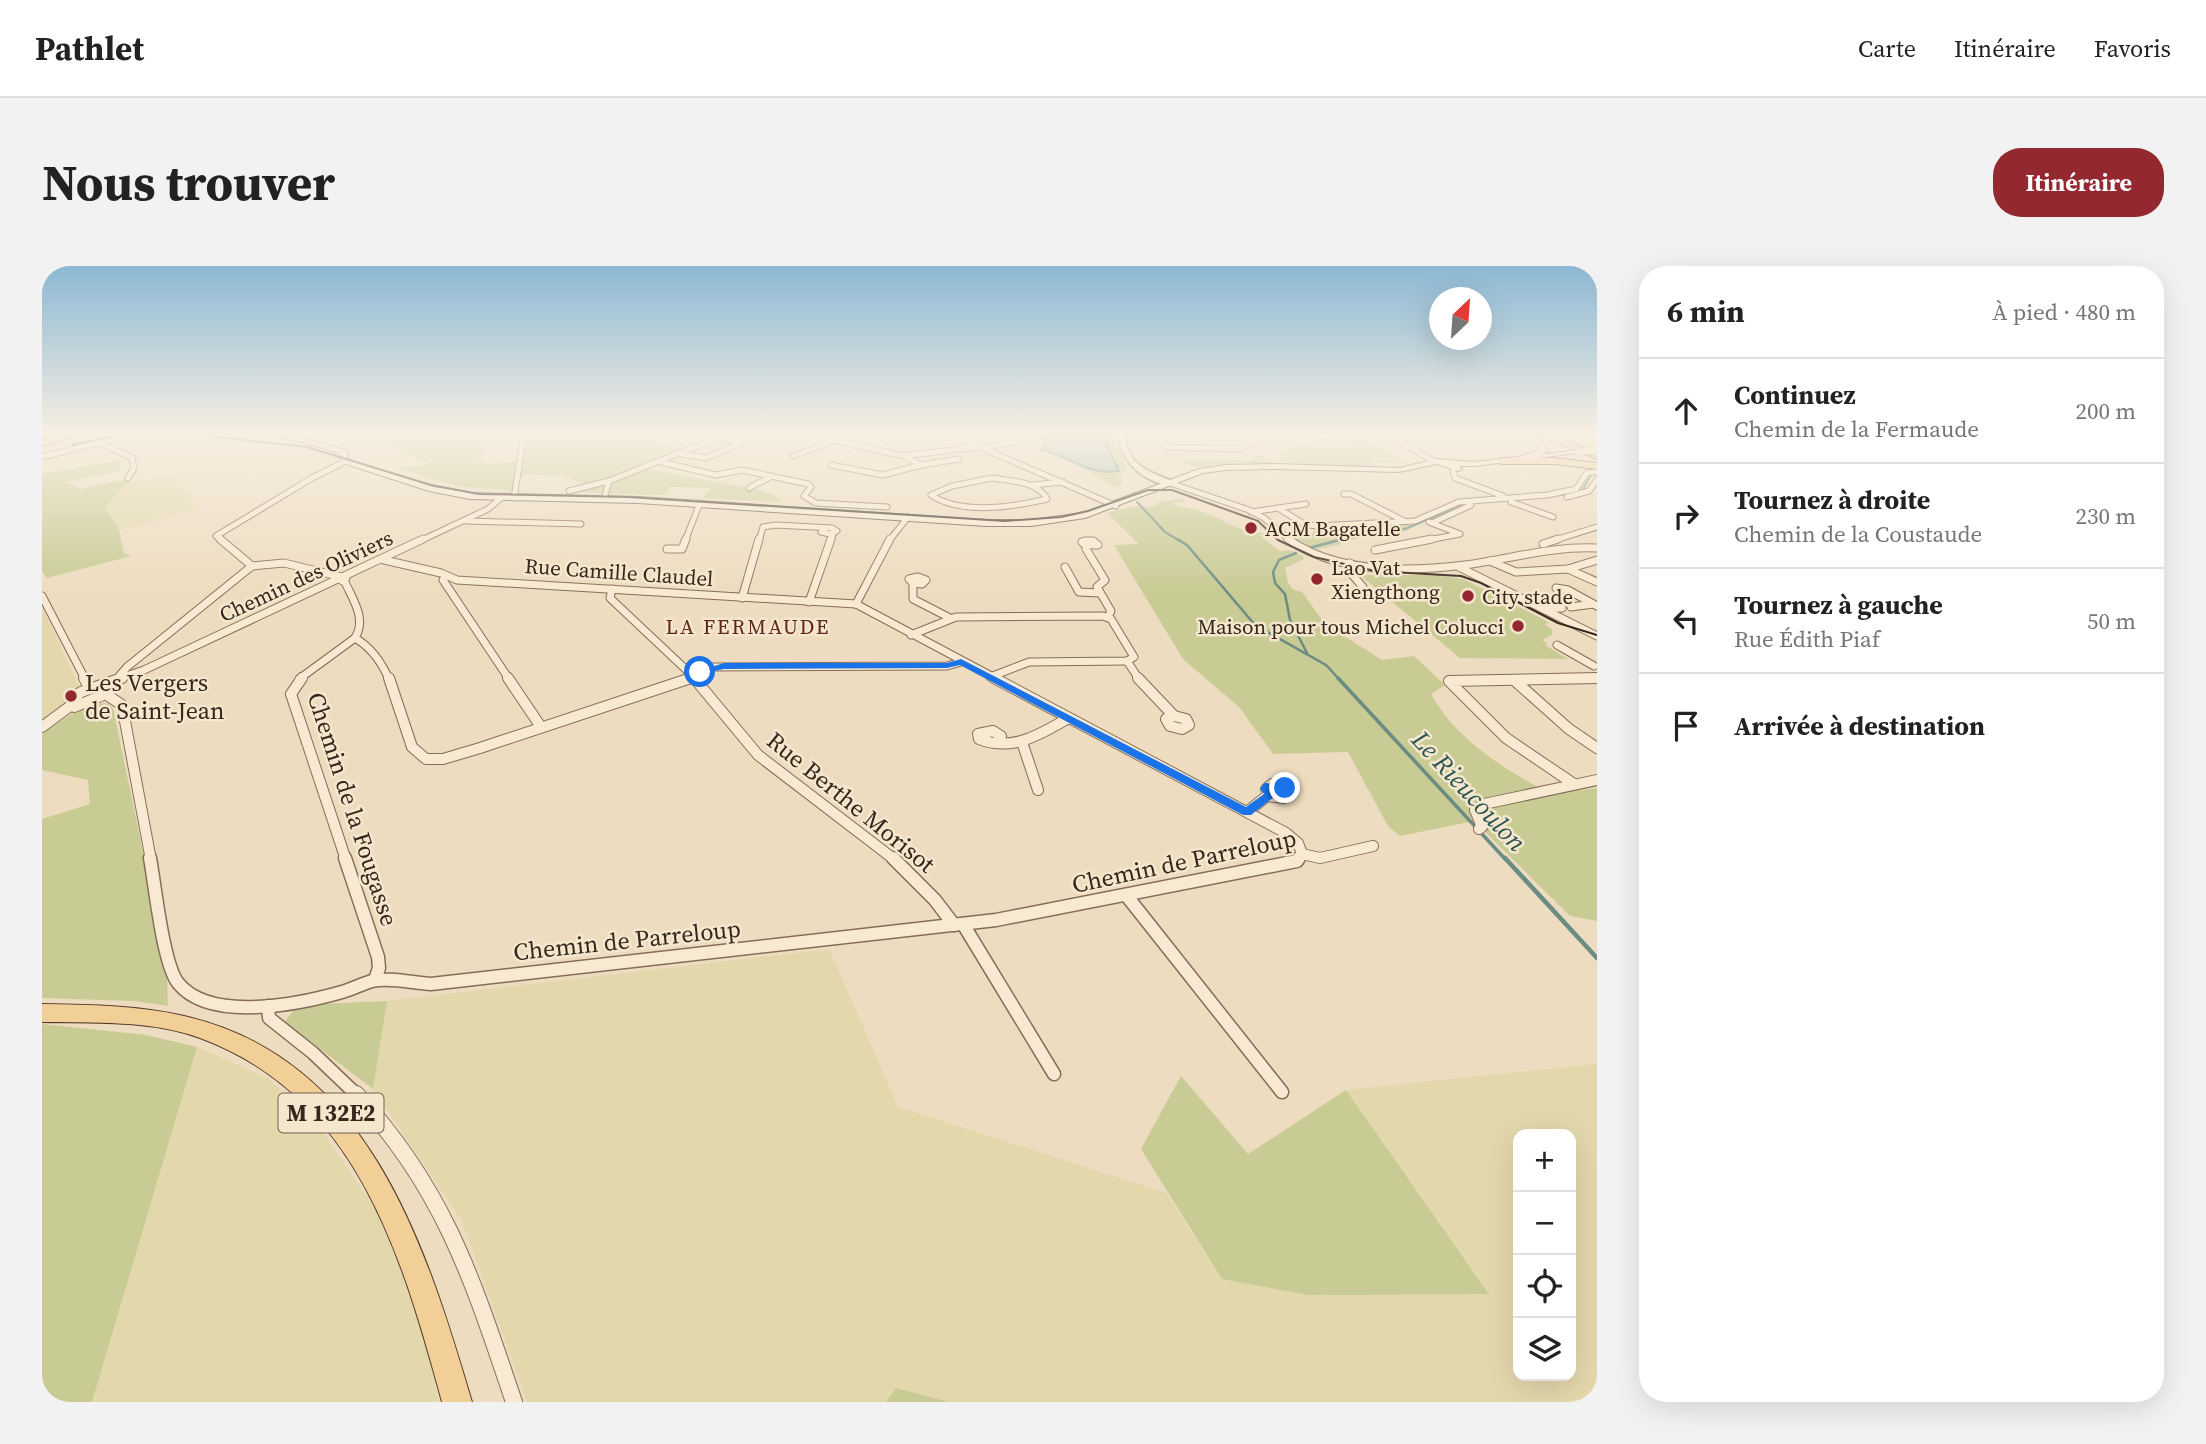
<!DOCTYPE html>
<html lang="fr">
<meta charset="utf-8">
<style>
body{margin:0;font-family:"Source Serif 4",serif;background:#f2f2f2;color:#222}
.controls{position:absolute;right:21px;bottom:21px;display:grid;overflow:hidden;border-radius:14px;box-shadow:0 7px 28px #0002}
.controls button{width:63px;height:63px;display:grid;place-items:center;padding:0;border:0;border-bottom:2px solid #e0e0e0;background:#fff;color:#222;font:35px sans-serif}
.compass{position:absolute;left:1387px;top:21px;width:63px;height:63px;border-radius:50%;background:#fff;box-shadow:0 7px 28px #0002;rotate:25deg}
.stop{position:absolute;width:21px;height:21px;margin:-16px;border:5px solid #1a73e8;border-radius:50%;background:#fff}
.stop.end{background:#1a73e8;border-color:#fff;box-shadow:0 2px 7px #0008}
.list{margin:0;padding:0;list-style:none}
h2{display:flex;justify-content:space-between;align-items:center;height:91px;margin:0;padding:0 28px;font-size:30px}
h2 small{font-size:23px;font-weight:400;color:#767676}
.list li{display:grid;grid-template-columns:46px 1fr auto;gap:21px;align-items:center;box-sizing:border-box;height:105px;padding:0 28px;border-top:2px solid #e0e0e0}
.list b{display:block;font-size:26px;white-space:nowrap}
.list p{margin:0;font-size:23px;white-space:nowrap;color:#767676}
.list em{font-size:23px;font-style:normal;color:#767676}
.icon{flex:none;width:38px;height:38px;fill:none;stroke:currentColor;stroke-width:2;stroke-linecap:round;stroke-linejoin:round}
.map{position:relative;flex:none;width:1555px;height:1136px;overflow:hidden;border-radius:28px}
header{display:flex;align-items:center;gap:42px;box-sizing:border-box;height:98px;padding:0 35px;background:#fff;border-bottom:2px solid #e0e0e0}
header strong{font-size:33px}
nav{display:flex;gap:38px;margin-inline-start:auto;font-size:24px}
.intro{display:flex;align-items:center;justify-content:space-between;box-sizing:border-box;height:168px;padding:0 42px}
h1{margin:0;font-size:49px}
.button{padding:18px 32px;border-radius:28px;background:#942830;color:#fff;font-size:24px;font-weight:700}
main{display:flex;gap:42px;padding:0 42px}
aside{flex:1;background:#fff;border-radius:28px;box-shadow:0 7px 28px #0002}
.map>svg:first-child{display:block}
.farmland{fill:#e3d7ac;fill-rule:evenodd}
.green{fill:#c8cb93}
.water{fill:#a2bfb5;stroke:#6a8c82;stroke-width:2}
.lines{fill:none;stroke-linecap:round;stroke-linejoin:round}
.stream-far3{stroke:#6a8c82;stroke-width:2}
.stream-far2{stroke:#6a8c82;stroke-width:2.5}
.stream-far1{stroke:#6a8c82;stroke-width:3.5}
.stream{stroke:#6a8c82;stroke-width:4.5}
.minor-far4-casing{stroke:#856d58;stroke-width:7}
.minor-far3-casing{stroke:#856d58;stroke-width:9}
.minor-far2-casing{stroke:#856d58;stroke-width:12}
.minor-far1-casing{stroke:#856d58;stroke-width:15}
.minor-casing{stroke:#856d58;stroke-width:18}
.tertiary-casing{stroke:#856d58;stroke-width:3}
.secondary-casing{stroke:#674e3b;stroke-width:2}
.primary-casing{stroke:#533c2c;stroke-width:2}
.minor-far4{stroke:#f8ead2;stroke-width:5}
.minor-far3{stroke:#f8ead2;stroke-width:7}
.minor-far2{stroke:#f8ead2;stroke-width:10}
.minor-far1{stroke:#f8ead2;stroke-width:12}
.minor{stroke:#f8ead2;stroke-width:16}
.tertiary{fill:#f8ead2;fill-rule:evenodd}
.secondary{fill:#f8ead2;fill-rule:evenodd}
.primary{fill:#f1cf96;fill-rule:evenodd}
.tram{stroke:#35271c;stroke-width:2}
.tertiary-bridge-casing{stroke:#856d58;stroke-width:9;stroke-linecap:butt}
.tertiary-bridge{stroke:#f8ead2;stroke-width:7}
.route{fill:#1a73e8}
.poi-dot{fill:#942830;stroke:#f5e7ce;stroke-width:2.5}
.labels{text-anchor:middle;dominant-baseline:central;stroke-width:5;stroke-linejoin:round;paint-order:stroke}
.far-poi-label{font-size:21px;fill:#35271c;stroke:#f5e7ce;text-anchor:start}
.far-street-label{font-size:21px;fill:#35271c;stroke:#f5e7ce}
.far-neighbourhood-label{font-size:21px;letter-spacing:2px;fill:#61261c;stroke:#f5e7ce}
.shield{fill:#f5e7ce;stroke:#6f6151;stroke-width:2}
.shield-label{font-size:23px;font-weight:bold;fill:#35271c}
.poi-label{font-size:24px;fill:#35271c;stroke:#f5e7ce;text-anchor:start}
.street-label{font-size:24px;fill:#35271c;stroke:#f5e7ce}
.water-label{font-size:26px;font-style:italic;fill:#2b5550;stroke:#f5e7ce}
</style>
<header>
<strong>Pathlet</strong>
<nav><a>Carte</a><a>Itinéraire</a><a>Favoris</a></nav>
</header>
<div class="intro"><h1>Nous trouver</h1><a class="button">Itinéraire</a></div>
<main>
<div class="map">
<svg width="1555" height="1136" viewBox="0 0 1555 1136">
<rect width="100%" height="100%" fill="#eddcbf"/>
<g class="farmland">
<path d="M130,209l28,34 -81,21 -14,-23 21,-25z"/>
<path d="M0,341l38,82 -12,16 -26,19z"/>
<path d="M787,683l69,158 268,86 56,86 86,16 181,-2 -143,-203 251,-26v338h-648l-53,-14 -10,14h-359l-65,-181 -89,-132 14,-88zM1476,868h53v242h-53z"/>
<path d="M155,781l72,32 53,52 56,82 44,113 17,76h-347z"/>
</g>
<g class="green">
<path d="M323,168h124l-10,27 7,3 33,-3 -4,30 -57,-5 -61,-18 33,-4z"/>
<path d="M485,168h107l-2,1 53,14 -42,19 116,22 14,5 8,7 -78,-4 7,-10 -40,-1 -5,8 -96,-3 17,-5 -22,-13c-16,4 -26,-2 -43,2z"/>
<path d="M990,168h85v9l11,27 -8,5 3,8 -8,4 -54,-31 -24,-5 7,-12z"/>
<path d="M1285,168h33l47,29h-35l2,3 -74,-2 -23,-4 20,-17 33,6 23,-2 -10,-3 4,-4z"/>
<path d="M1211,190h11l9,7 -80,4 -14,-7h78z"/>
<path d="M77,194l2,11 -55,11 14,7 51,-11 -26,29 14,23 5,23 7,3 -84,22 -5,-7v-97z"/>
<path d="M1141,233l3,2 -14,2c10,7 14,4 25,7 25,7 38,22 67,23l2,1 -6,1 19,16 11,-1 13,6 1,3 -19,9c3,13 2,22 17,24l23,32 57,36 32,-4 31,29 -14,9c23,42 66,71 107,93l-47,9 1,2 -11,10 72,-14 44,-6v133l-27,-5 -96,-95 -74,15 -12,-10 -40,-74 -75,2 -34,-47 -56,-48 -69,-114 25,-1 -32,-31 25,-6h22l5,-5z"/>
<path d="M1354,258l21,2 -13,5 -46,6 -20,8 -26,5 -23,-14 2,-4 21,1 4,-4z"/>
<path d="M1318,309h78l25,4 85,43 -3,3 7,4v6l-10,5 6,4 -3,1 23,14 -108,-1z"/>
<path d="M65,437l6,5 54,260 1,38 -33,-5 -93,-3v-179l48,-15 -2,-24 -46,-10v-36l43,-29z"/>
<path d="M345,735l-14,88 -88,-67 12,-17z"/>
<path d="M0,758l104,11 51,12 -105,355h-50z"/>
<path d="M1139,810l67,78 98,-64 143,204 -181,1 -86,-16 -81,-130z"/>
<path d="M854,1122l53,14h-63z"/>
</g>
<path class="water" d="M992,168h77l-5,9 13,28c-29,5 -49,-14 -76,-21l4,-11z"/>
<g class="lines">
<g class="stream-far3">
<path d="M1507,231l33,-6 10,-18"/>
<path d="M1095,236l28,30 15,9"/>
<path d="M1294,275l69,-12 60,-25"/>
</g>
<g class="stream-far2">
<path d="M1135,273l10,6 68,80 71,40 13,14"/>
<path d="M1267,282l34,-9"/>
<path d="M1254,287l-17,7 -6,12 2,11 10,11 5,26 17,33"/>
</g>
<path class="stream-far1" d="M1296,412l168,182"/>
<path class="stream" d="M1463,592l92,100"/>
<g class="minor-far4-casing">
<g id="minor-far4">
<path d="M908,168l166,72"/>
<path d="M940,168l5,1"/>
<path d="M1111,168l13,13 73,2 27,-15"/>
<path d="M1182,168l31,7"/>
<path d="M1273,168l23,5"/>
<path d="M1346,168l45,27"/>
<path d="M1439,168l7,1"/>
<path d="M796,175l66,15 72,-9"/>
<path d="M56,176l34,16 2,10 -6,10"/>
<path d="M943,182l36,-8"/>
<path d="M640,188l24,4 35,-15 -20,-5"/>
<path d="M751,190l60,-22"/>
<path d="M0,191l84,-21"/>
<path d="M1481,192l22,-8 -5,-7 -14,-9"/>
<path d="M619,196l55,13 26,-5 66,14 3,3 -7,9 12,7 71,4"/>
<path d="M789,199l52,10 38,-10 -17,-9"/>
<path d="M879,199l38,-6"/>
<path d="M1411,205l2,7 48,18"/>
<path d="M950,212c18,3 46,3 55,21 -34,8 -86,16 -116,-4l21,-9z"/>
<path d="M1131,218l76,26 15,8 27,23"/>
<path d="M990,219l31,-3"/>
<path d="M707,222l23,-12"/>
<path d="M527,225l40,-10"/>
<path d="M1302,228h7l53,27"/>
<path d="M1525,231l22,-6 8,-11"/>
<path d="M472,232l10,-64"/>
<path d="M562,233l5,-18 118,-47"/>
<path d="M1469,236l42,15"/>
<path d="M1236,242l26,16 12,2 99,-5 44,-19 88,-7 29,-6 11,-16 10,-1"/>
<path d="M1209,246l55,-8"/>
<path d="M424,255l115,3"/>
<path d="M1390,257l39,-18"/>
<path d="M180,275l-6,-5 96,-58 34,-17"/>
<path d="M378,275l68,-32 13,-11"/>
<path d="M643,275l15,-38"/>
<path d="M717,275l4,-14 13,-2 56,3 5,3 -7,3 -9,-2 4,-3"/>
<path d="M789,275l2,-7"/>
<path d="M847,275l19,-24"/>
<path d="M1043,275h8"/>
<path d="M1381,275l37,-7 -31,-12"/>
<path d="M1510,275l45,-14"/>
</g>
</g>
<g class="minor-far3-casing">
<g id="minor-far3">
<path d="M178,273l32,27"/>
<path d="M1246,273c48,35 121,33 177,26 45,-6 86,-19 132,-17"/>
<path d="M1043,275h8l5,4h-13l-3,-3z"/>
<path d="M1501,278l15,-5"/>
<path d="M1045,280l-1,3 19,31 -8,7 14,24 -3,6"/>
<path d="M625,283h15l4,-10"/>
<path d="M1333,284l57,-11"/>
<path d="M342,294l57,13 16,7 399,24"/>
<path d="M1448,295l26,11 52,-3 29,13"/>
<path d="M1308,297l-3,6 16,18"/>
<path d="M210,300l32,-3 62,15"/>
<path d="M1023,301l14,25 21,1"/>
<path d="M1417,301l138,69"/>
<path d="M1526,303l29,-9"/>
<path d="M404,310l-3,4 66,99"/>
<path d="M876,311l8,3 -4,4 -9,-1 -4,-4z"/>
<path d="M299,314l4,2c8,18 22,37 10,56 17,10 26,24 34,41"/>
<path d="M871,317v16l37,19"/>
<path d="M1514,322l12,2 29,16"/>
<path d="M570,323l-2,9 86,81"/>
<path d="M0,330l43,83"/>
<path d="M700,332l17,-59"/>
<path d="M767,336l22,-63"/>
<path d="M814,338l141,75"/>
<path d="M814,338l34,-65"/>
<path d="M1529,341l22,-3"/>
<path d="M1501,343l19,-1"/>
<path d="M869,369l45,-18 147,-1 8,3 23,38 -7,4 -98,1 -39,15"/>
<path d="M1515,379l37,21"/>
<path d="M1085,395l12,18"/>
<path d="M75,413l27,-9 279,-131"/>
<path d="M80,413l-2,-4 7,-8 125,-101"/>
<path d="M257,413l56,-41"/>
<path d="M645,413l26,-12 234,-1 14,-4"/>
<path d="M1488,413l67,-1"/>
</g>
</g>
<g class="minor-far2-casing">
<g id="minor-far2">
<path d="M42,412l6,11"/>
<path d="M260,412l-11,16 55,166"/>
<path d="M347,412l23,69 14,12h17l37,-11 211,-70"/>
<path d="M466,412l33,49"/>
<path d="M652,412l64,77 137,105"/>
<path d="M952,412l292,155 12,10 4,11"/>
<path d="M1096,412l36,38"/>
<path d="M1472,414l55,49 28,19"/>
<path d="M62,427l18,12 29,155"/>
<path d="M32,441l27,-11 6,-8"/>
<path d="M1132,450l12,3 3,6 -7,4 -12,-3 -4,-7z"/>
<path d="M0,461l35,-26 -1,-5 5,-4 41,-14"/>
<path d="M958,474l1,-4 -8,-5 -15,3 1,5c33,13 60,-4 88,-20"/>
<path d="M980,476l16,48"/>
<path d="M1532,518l-68,-46 -57,-57 148,-3"/>
<path d="M1205,546l20,-16 17,2 6,-5 -9,-7 -9,-2 -6,5 4,6"/>
<path d="M1437,563l3,-2 -7,-17 9,-6 113,-24"/>
<path d="M1260,588l18,4 53,-12"/>
<path d="M1256,594l4,-6"/>
</g>
</g>
<g class="minor-far1-casing">
<g id="minor-far1">
<path d="M108,592c5,27 13,106 28,125 32,40 122,21 164,9 10,-3 20,-8 30,-11 18,-4 41,2 59,3l565,-64 301,-59 2,-3"/>
<path d="M303,592l33,99 1,11 -4,12"/>
<path d="M851,592l42,42 19,25"/>
<path d="M1084,629l156,197"/>
<path d="M921,658l91,150"/>
<path d="M226,740l1,12 44,35 44,42"/>
</g>
</g>
<g class="minor-casing">
<path id="minor" d="M314,828c89,96 117,187 158,308"/>
</g>
<g class="tertiary-casing">
<path id="tertiary" d="M1077,168h6c1,31 25,39 51,48v4c-29,-1 -57,-23 -57,-52z"/>
</g>
<g class="secondary-casing">
<path id="secondary" d="M218,168l43,4 43,12 3,10 85,27 36,6 168,4 348,23h45l52,-7 116,-44 27,-4 50,-1 123,4 38,-9 37,3 106,-12 4,2 -110,14h-15l3,3 -4,2 -21,-7 -38,8 -123,-3 -50,1 -23,3 -118,45 -54,8h-45l-348,-23 -168,-4 -41,-8 -86,-28 -3,-10 -38,-11z"/>
</g>
<g class="primary-casing">
<g id="primary">
<path d="M26,168l10,1 -36,11v-6z"/>
<path d="M1493,168h12l50,19v6z"/>
<path d="M1512,192l43,5v6l-43,-5h-53l-4,-3 4,-3z"/>
<path d="M0,738c48,1 96,1 142,12 184,42 241,227 288,386h-30c-40,-146 -85,-306 -242,-364 -49,-18 -107,-15 -158,-16z"/>
</g>
</g>
<use href="#minor-far4" class="minor-far4"/>
<use href="#minor-far3" class="minor-far3"/>
<use href="#minor-far2" class="minor-far2"/>
<use href="#minor-far1" class="minor-far1"/>
<use href="#minor" class="minor"/>
<use href="#tertiary" class="tertiary"/>
<use href="#secondary" class="secondary"/>
<use href="#primary" class="primary"/>
<g class="tram">
<path d="M151,168l114,13 124,38 48,9 149,3 377,24 56,-4 27,-6 60,-21h24l86,31 20,19 36,17 61,14 86,5 20,7 77,40 39,12"/>
<path d="M30,179l52,-11"/>
</g>
<g class="tertiary-bridge-casing">
<path id="tertiary-bridge" d="M1538,186l16,-2"/>
</g>
<use href="#tertiary-bridge" class="tertiary-bridge"/>
</g>
<linearGradient id="sky" x2="0" y2="1"><stop stop-color="#8cb8d4"/><stop offset="0.51" stop-color="#f7efe2"/><stop offset="1" stop-color="#f7efe2" stop-opacity="0"/></linearGradient>
<rect width="1555" height="327" fill="url(#sky)"/>
<path class="route" d="M919,393l285,148 18,-13 -4,-5 4,-6 21,1 6,4 -6,3 -14,-2 5,6 -2,2 -23,18h-8l-283,-150 -13,3 -223,1 -24,5 -5,-2 29,-9h223z"/>
<g class="poi-dot">
<circle cx="1209" cy="262" r="7"/>
<circle cx="1275" cy="313" r="7"/>
<circle cx="1426" cy="330" r="7"/>
<circle cx="1476" cy="360" r="7"/>
<circle cx="29" cy="430" r="7"/>
</g>
<g class="labels">
<g class="far-poi-label">
<text x="1223" y="262">ACM Bagatelle</text>
<text x="1289" y="301">Lao Vat<tspan x="1289" dy="24">Xiengthong</tspan></text>
<text x="1440" y="330">City stade</text>
<text x="1462" y="360" text-anchor="end">Maison pour tous Michel Colucci</text>
</g>
<g class="far-street-label">
<text transform="translate(577 306) rotate(4)">Rue Camille Claudel</text>
<text transform="translate(264 310) rotate(-25)">Chemin des Oliviers</text>
</g>
<g class="far-neighbourhood-label">
<text x="706" y="360">LA FERMAUDE</text>
</g>
<rect class="shield" x="236.5" y="827.5" width="105" height="39" rx="5"/>
<g class="shield-label">
<text x="289" y="847">M 132E2</text>
</g>
<g class="poi-label">
<text x="43" y="416">Les Vergers<tspan x="43" dy="28">de Saint-Jean</tspan></text>
</g>
<g class="street-label">
<text transform="translate(809 536) rotate(39)">Rue Berthe Morisot</text>
<text transform="translate(311 543) rotate(72)">Chemin de la Fougasse</text>
<text transform="translate(1142 595) rotate(-12)">Chemin de Parreloup</text>
<text transform="translate(585 674) rotate(-6)">Chemin de Parreloup</text>
</g>
<g class="water-label">
<text transform="translate(1427 525) rotate(47)">Le Rieucoulon</text>
</g>
</g>
</svg>
<div class="controls">
<button>+</button>
<button>−</button>
<button><svg class="icon" aria-label="locate" viewBox="0 0 24 24"><circle cx="12" cy="12" r="6"/><path d="M12 2v4M12 18v4M2 12h4M18 12h4"/></svg></button>
<button><svg class="icon" aria-label="layers" viewBox="0 0 24 24"><path d="M12 4l9 5-9 5-9-5zM3 14l9 5 9-5"/></svg></button>
</div>
<svg class="compass" viewBox="-18 -18 36 36"><path d="M0-13l5 13h-10z" fill="#e53935"/><path d="M0 13l5-13h-10z" fill="#767676"/></svg>
<div class="stop" style="left:658px;top:406px"></div>
<div class="stop end" style="left:1243px;top:522px"></div>
</div>
<aside>
<h2>6 min<small>À pied · 480 m</small></h2>
<ul class="list">
<li><svg class="icon" aria-label="ahead" viewBox="0 0 24 24"><path d="M12 20V5M6 11l6-6 6 6"/></svg><div><b>Continuez</b><p>Chemin de la Fermaude</p></div><em>200 m</em></li>
<li><svg class="icon" aria-label="right" viewBox="0 0 24 24"><path d="M7 20v-9h11M14 6l5 5-5 5"/></svg><div><b>Tournez à droite</b><p>Chemin de la Coustaude</p></div><em>230 m</em></li>
<li><svg class="icon" aria-label="left" viewBox="0 0 24 24"><path d="M17 20v-9H6M10 6l-5 5 5 5"/></svg><div><b>Tournez à gauche</b><p>Rue Édith Piaf</p></div><em>50 m</em></li>
<li><svg class="icon" aria-label="arrive" viewBox="0 0 24 24"><path d="M6 21V4h12l-3 4 3 4H6"/></svg><div><b>Arrivée à destination</b></div></li>
</ul>
</aside>
</main>
